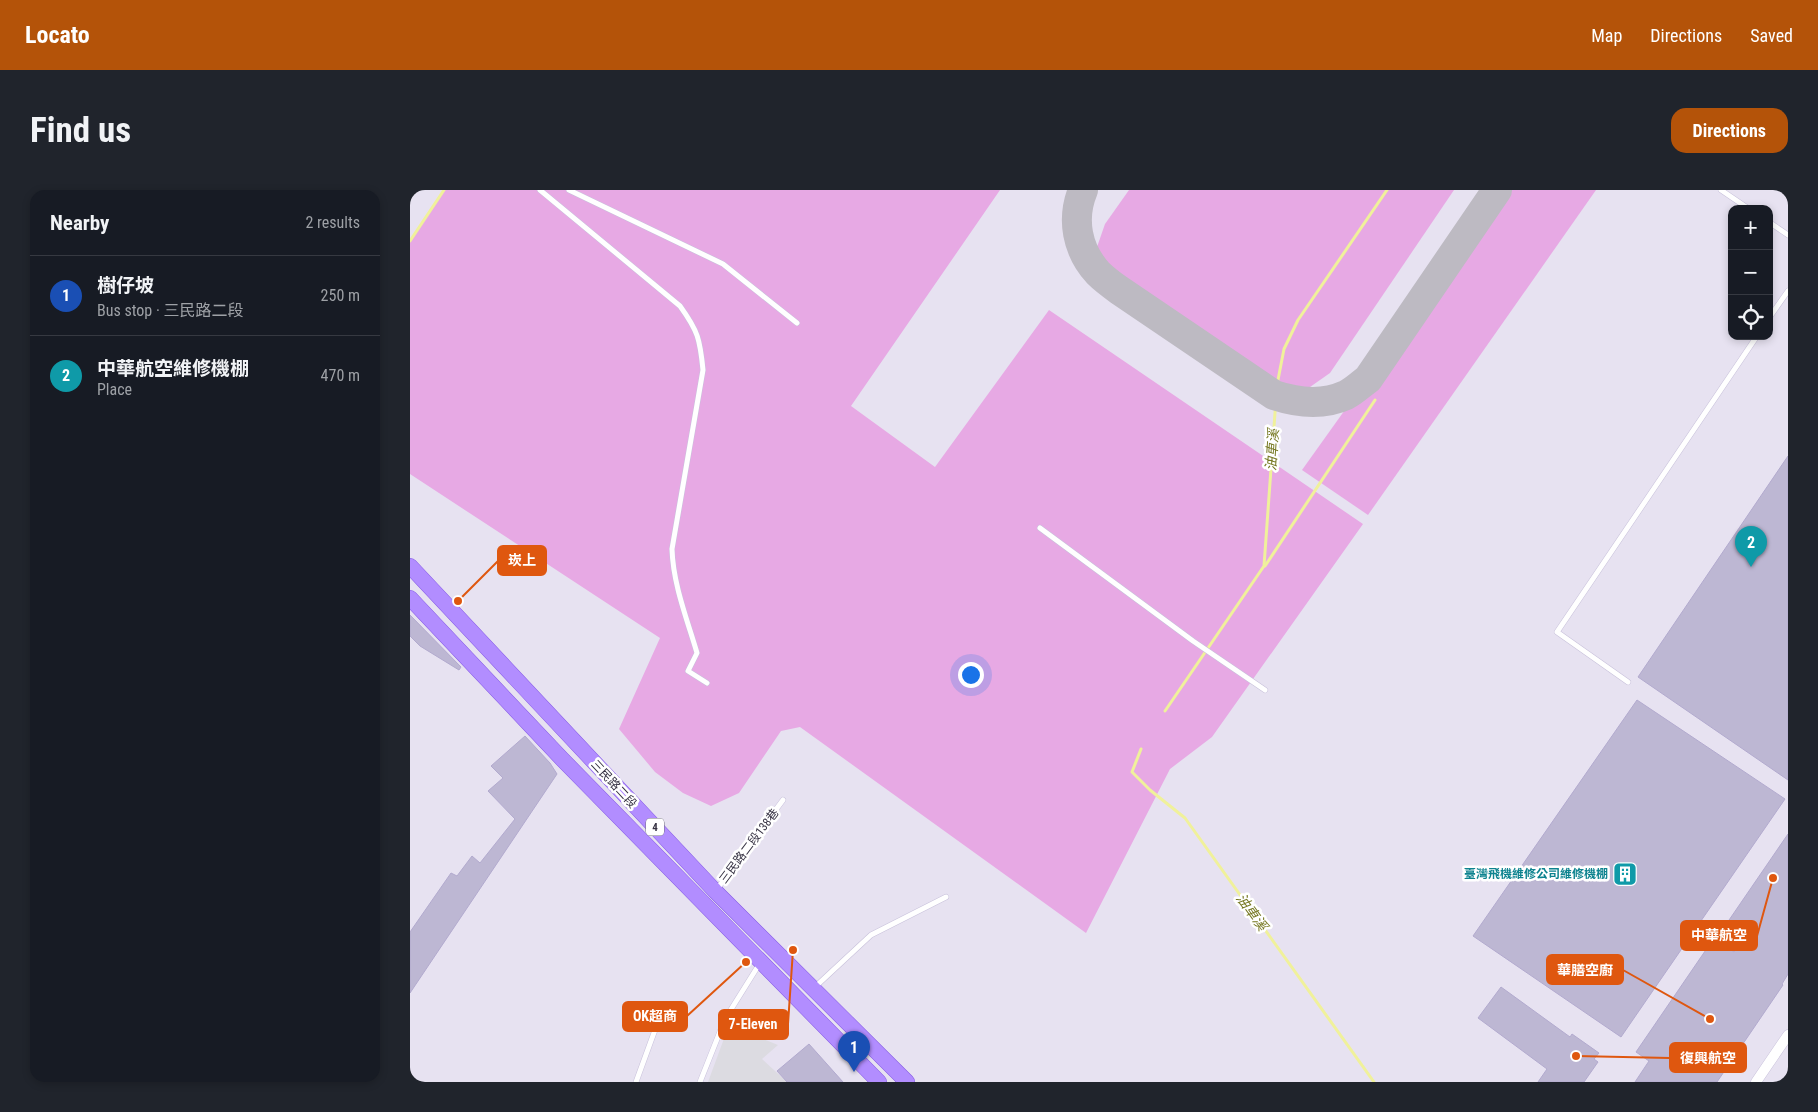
<!DOCTYPE html>
<meta charset="utf-8">
<style>
body{margin:0;font-family:"Roboto Condensed","Noto Sans TC",sans-serif;background:#20242c;color:#f1f3f6}
.controls{position:absolute;right:15px;top:15px;display:grid;overflow:hidden;border-radius:10px;box-shadow:0 2px 8px #0003}
.controls button{width:45px;height:45px;display:grid;place-items:center;padding:0;border:0;border-bottom:1px solid #363941;background:#171b24;color:#f1f3f6;font:25px sans-serif}
.you{position:absolute;left:560px;top:484px;width:18px;height:18px;margin:-12px;border:4px solid #fff;border-radius:50%;background:#1a73e8;box-shadow:0 0 0 8px #1a73e833}
.badge{display:grid;place-items:center;width:32px;height:32px;border-radius:50%;background:#b45309;color:#fff;font-size:16px;font-weight:700}
.pin{position:absolute;translate:-50% -41px;filter:drop-shadow(0 1px 2px #0008)}
.pin::after{content:'';position:absolute;top:26px;width:18px;height:15px;background:inherit;clip-path:polygon(0 0,100% 0,50% 100%)}
.list{margin:0;padding:0;list-style:none}
h2{display:flex;justify-content:space-between;align-items:center;height:65px;margin:0;padding:0 20px;font-size:21px}
h2 small{font-size:16px;font-weight:400;color:#9ea1a6}
.list li{display:grid;grid-template-columns:32px 1fr auto;gap:15px;align-items:center;box-sizing:border-box;height:80px;padding:0 20px;border-top:1px solid #363941}
.list b{display:block;font-size:19px;white-space:nowrap}
.list p{margin:0;font-size:16px;white-space:nowrap;color:#9ea1a6}
.list em{font-size:16px;font-style:normal;color:#9ea1a6}
.icon{flex:none;width:28px;height:28px;fill:none;stroke:currentColor;stroke-width:2;stroke-linecap:round;stroke-linejoin:round}
.map{position:relative;flex:none;width:1378px;height:892px;overflow:hidden;border-radius:15px}
header{display:flex;align-items:center;gap:30px;box-sizing:border-box;height:70px;padding:0 25px;background:#b45309;color:#fff}
header strong{font-size:24px}
nav{display:flex;gap:28px;margin-inline-start:auto;font-size:18px}
.intro{display:flex;align-items:center;justify-content:space-between;box-sizing:border-box;height:120px;padding:0 30px}
h1{margin:0;font-size:35px}
.button{padding:12px 22px;border-radius:15px;background:#b45309;color:#fff;font-size:18px;font-weight:700}
main{display:flex;gap:30px;padding:0 30px}
aside{flex:1;background:#171b24;border-radius:15px;box-shadow:0 2px 8px #0003}
.map>svg:first-child{display:block}
.green{fill:#e7a9e4}
.parking{fill:#dcdbe1}
.lines{fill:none;stroke-linecap:round;stroke-linejoin:round}
.stream{stroke:#f0f19b;stroke-width:3}
.taxiway{stroke:#bdbac2;stroke-width:30}
.building{fill:#bdb7d3;stroke:#b2aace}
.lane-casing{stroke:#c8c1db;stroke-width:6}
.street-casing{stroke:#c8c1db;stroke-width:11}
.primary-casing{stroke:#865ce5;stroke-width:16}
.lane{stroke:#fff;stroke-width:5}
.street{stroke:#fff;stroke-width:10}
.primary{stroke:#b28dff;stroke-width:15}
.labels{text-anchor:middle;dominant-baseline:central;stroke-width:5;stroke-linejoin:round;paint-order:stroke}
.shield{fill:#fff;stroke:#72707b;stroke-width:1}
.shield-label{font-size:11px;font-weight:bold;fill:#363243}
.street-label{font-size:12px;fill:#363243;stroke:#fff}
.culture-label{font-size:12px;font-weight:bold;fill:#0d838f;stroke:#fff;text-anchor:end}
.water-label{font-size:14px;font-style:italic;fill:#767822;stroke:#fff}
.leader{fill:none;stroke:#df570f;stroke-width:2}
.callout-dot{fill:#df570f;stroke:#fff;stroke-width:2}
.callout{fill:#df570f;stroke:#df570f;stroke-width:2}
.callout-label{font-size:14px;text-anchor:middle;font-weight:bold;fill:#fff}
</style>
<header>
<strong>Locato</strong>
<nav><a>Map</a><a>Directions</a><a>Saved</a></nav>
</header>
<div class="intro"><h1>Find us</h1><a class="button">Directions</a></div>
<main>
<aside>
<h2>Nearby<small>2 results</small></h2>
<ul class="list">
<li><span class="badge" style="background:#1a4fb4">1</span><div><b>樹仔坡</b><p>Bus stop · 三民路二段</p></div><em>250 m</em></li>
<li><span class="badge" style="background:#0f9aa8">2</span><div><b>中華航空維修機棚</b><p>Place</p></div><em>470 m</em></li>
</ul>
</aside>
<div class="map">
<svg width="1378" height="892" viewBox="0 0 1378 892">
<rect width="100%" height="100%" fill="#e7e2f1"/>
<g class="green">
<path d="M34,0h556l-149,216 84,61 114,-157 314,214 -151,213 -42,32 -84,164 -286,-206 -19,4 -42,62 -28,13 -28,-13 -28,-21 -36,-43 41,-91 -250,-164v-234z"/>
<path d="M719,0h325l-124,183 -40,28 -30,-3 -147,-101 -15,-24 -1,-26 8,-23z"/>
<path d="M1092,0h94l-228,325 -66,-45z"/>
</g>
<path class="parking" d="M319,835l49,20 -16,14 25,23h-79z"/>
<g class="lines">
<g class="stream">
<path d="M0,51l34,-51"/>
<path d="M855,376l110,-166"/>
<path d="M755,521l99,-145 13,-181 7,-36 14,-29 89,-130"/>
<path d="M731,559l-9,23 18,18 35,28 189,264"/>
</g>
<path class="taxiway" d="M673,0c-12,29 -6,60 15,83 6,6 14,12 21,17l155,105c24,8 48,11 72,0 8,-4 15,-11 22,-16l129,-189"/>
</g>
<g class="building">
<path d="M1378,266v324l-150,-103z"/>
<path d="M0,425l51,52 -2,3 -39,-24 -10,-10z"/>
<path d="M1227,510l148,99 -164,238 -148,-101z"/>
<path d="M115,546l25,27 7,11 -147,219v-61l41,-59 6,3 15,-20 8,7 35,-44 -27,-28 15,-13 -12,-12z"/>
<path d="M1378,644v140l-6,10 1,1 -66,97h-82l14,-21 -13,-9 78,-114 20,14 11,-17 -18,-12z"/>
<path d="M1091,797l69,50 2,-3 27,19 -5,6 4,3 -14,20h-46l9,-13 -69,-51z"/>
<path d="M399,854l34,38h-56l-10,-11z"/>
</g>
<g class="lines">
<g class="lane-casing">
<g id="lane">
<path d="M130,0l140,116c18,25 20,33 23,64l-31,179c1,35 15,70 25,104l-9,18 19,12"/>
<path d="M159,0l154,74 74,59"/>
<path d="M1311,0l28,19"/>
<path d="M1359,32l19,13"/>
<path d="M1359,128l19,-27"/>
<path d="M630,338l153,113 72,49"/>
<path d="M1218,492l-71,-50 200,-296"/>
<path d="M307,699l66,-89"/>
<path d="M405,797l56,-52 75,-38"/>
<path d="M226,892l23,-63"/>
<path d="M290,892l25,-63 35,-56"/>
</g>
</g>
<g class="street-casing">
<path id="street" d="M1346,892l32,-47"/>
</g>
<g class="primary-casing">
<g id="primary">
<path d="M0,376l305,325 192,191"/>
<path d="M0,408l152,161 317,323"/>
</g>
</g>
<use href="#lane" class="lane"/>
<use href="#street" class="street"/>
<use href="#primary" class="primary"/>
</g>
<defs>
<g id="building-square" transform="scale(1.25)"><rect x="-9" y="-9" width="18" height="18" rx="4" fill="#0f9aa8" stroke="#fff"/><path d="M-4-6H4V6H1V3H-1V6H-4ZM-2.5-4.3h1.7v1.8h-1.7ZM.8-4.3h1.7v1.8H.8ZM-2.5-1h1.7V.8h-1.7ZM.8-1h1.7V.8H.8Z" fill="#fff"/></g>
</defs>
<g fill-rule="evenodd">
<use href="#building-square" x="1215" y="684"/>
</g>
<g class="labels">
<rect class="shield" x="236" y="628.5" width="18" height="17" rx="4"/>
<g class="shield-label">
<text x="245" y="637">4</text>
</g>
<g class="street-label">
<text transform="translate(204 594) rotate(47)">三民路二段</text>
<text transform="translate(339 656) rotate(-53)">三民路二段138巷</text>
</g>
<g class="culture-label">
<text x="1198" y="684">臺灣飛機維修公司維修機棚</text>
</g>
<g class="water-label">
<text transform="translate(862 260) rotate(-86)">油車溪</text>
<text transform="translate(842 722) rotate(54)">油車溪</text>
</g>
</g>
<path class="leader" d="M48 411L88 371M1363 688L1347 746M1300 829L1213 780M336 772L277 826M383 760L378 834M1166 866L1260 868"/>
<g class="callout-dot">
<circle cx="48" cy="411" r="5"/>
<circle cx="1363" cy="688" r="5"/>
<circle cx="1300" cy="829" r="5"/>
<circle cx="336" cy="772" r="5"/>
<circle cx="383" cy="760" r="5"/>
<circle cx="1166" cy="866" r="5"/>
</g>
<g class="callout">
<rect x="88" y="356" width="48" height="29" rx="5"/>
<rect x="1271" y="731" width="76" height="29" rx="5"/>
<rect x="1137" y="765" width="76" height="29" rx="5"/>
<rect x="213" y="812" width="64" height="29" rx="5"/>
<rect x="309" y="820" width="69" height="29" rx="5"/>
<rect x="1260" y="853" width="76" height="29" rx="5"/>
</g>
<g class="callout-label">
<text x="112" y="375">崁上</text>
<text x="1309" y="750">中華航空</text>
<text x="1175" y="785">華膳空廚</text>
<text x="245" y="831">OK超商</text>
<text x="343" y="839">7-Eleven</text>
<text x="1298" y="873">復興航空</text>
</g>
</svg>
<div class="controls">
<button>+</button>
<button>−</button>
<button><svg class="icon" aria-label="locate" viewBox="0 0 24 24"><circle cx="12" cy="12" r="6"/><path d="M12 2v4M12 18v4M2 12h4M18 12h4"/></svg></button>
</div>
<div class="you"></div>
<div class="pin badge" style="left:444px;top:882px;background:#1a4fb4">1</div>
<div class="pin badge" style="left:1341px;top:377px;background:#0f9aa8">2</div>
</div>
</main>
